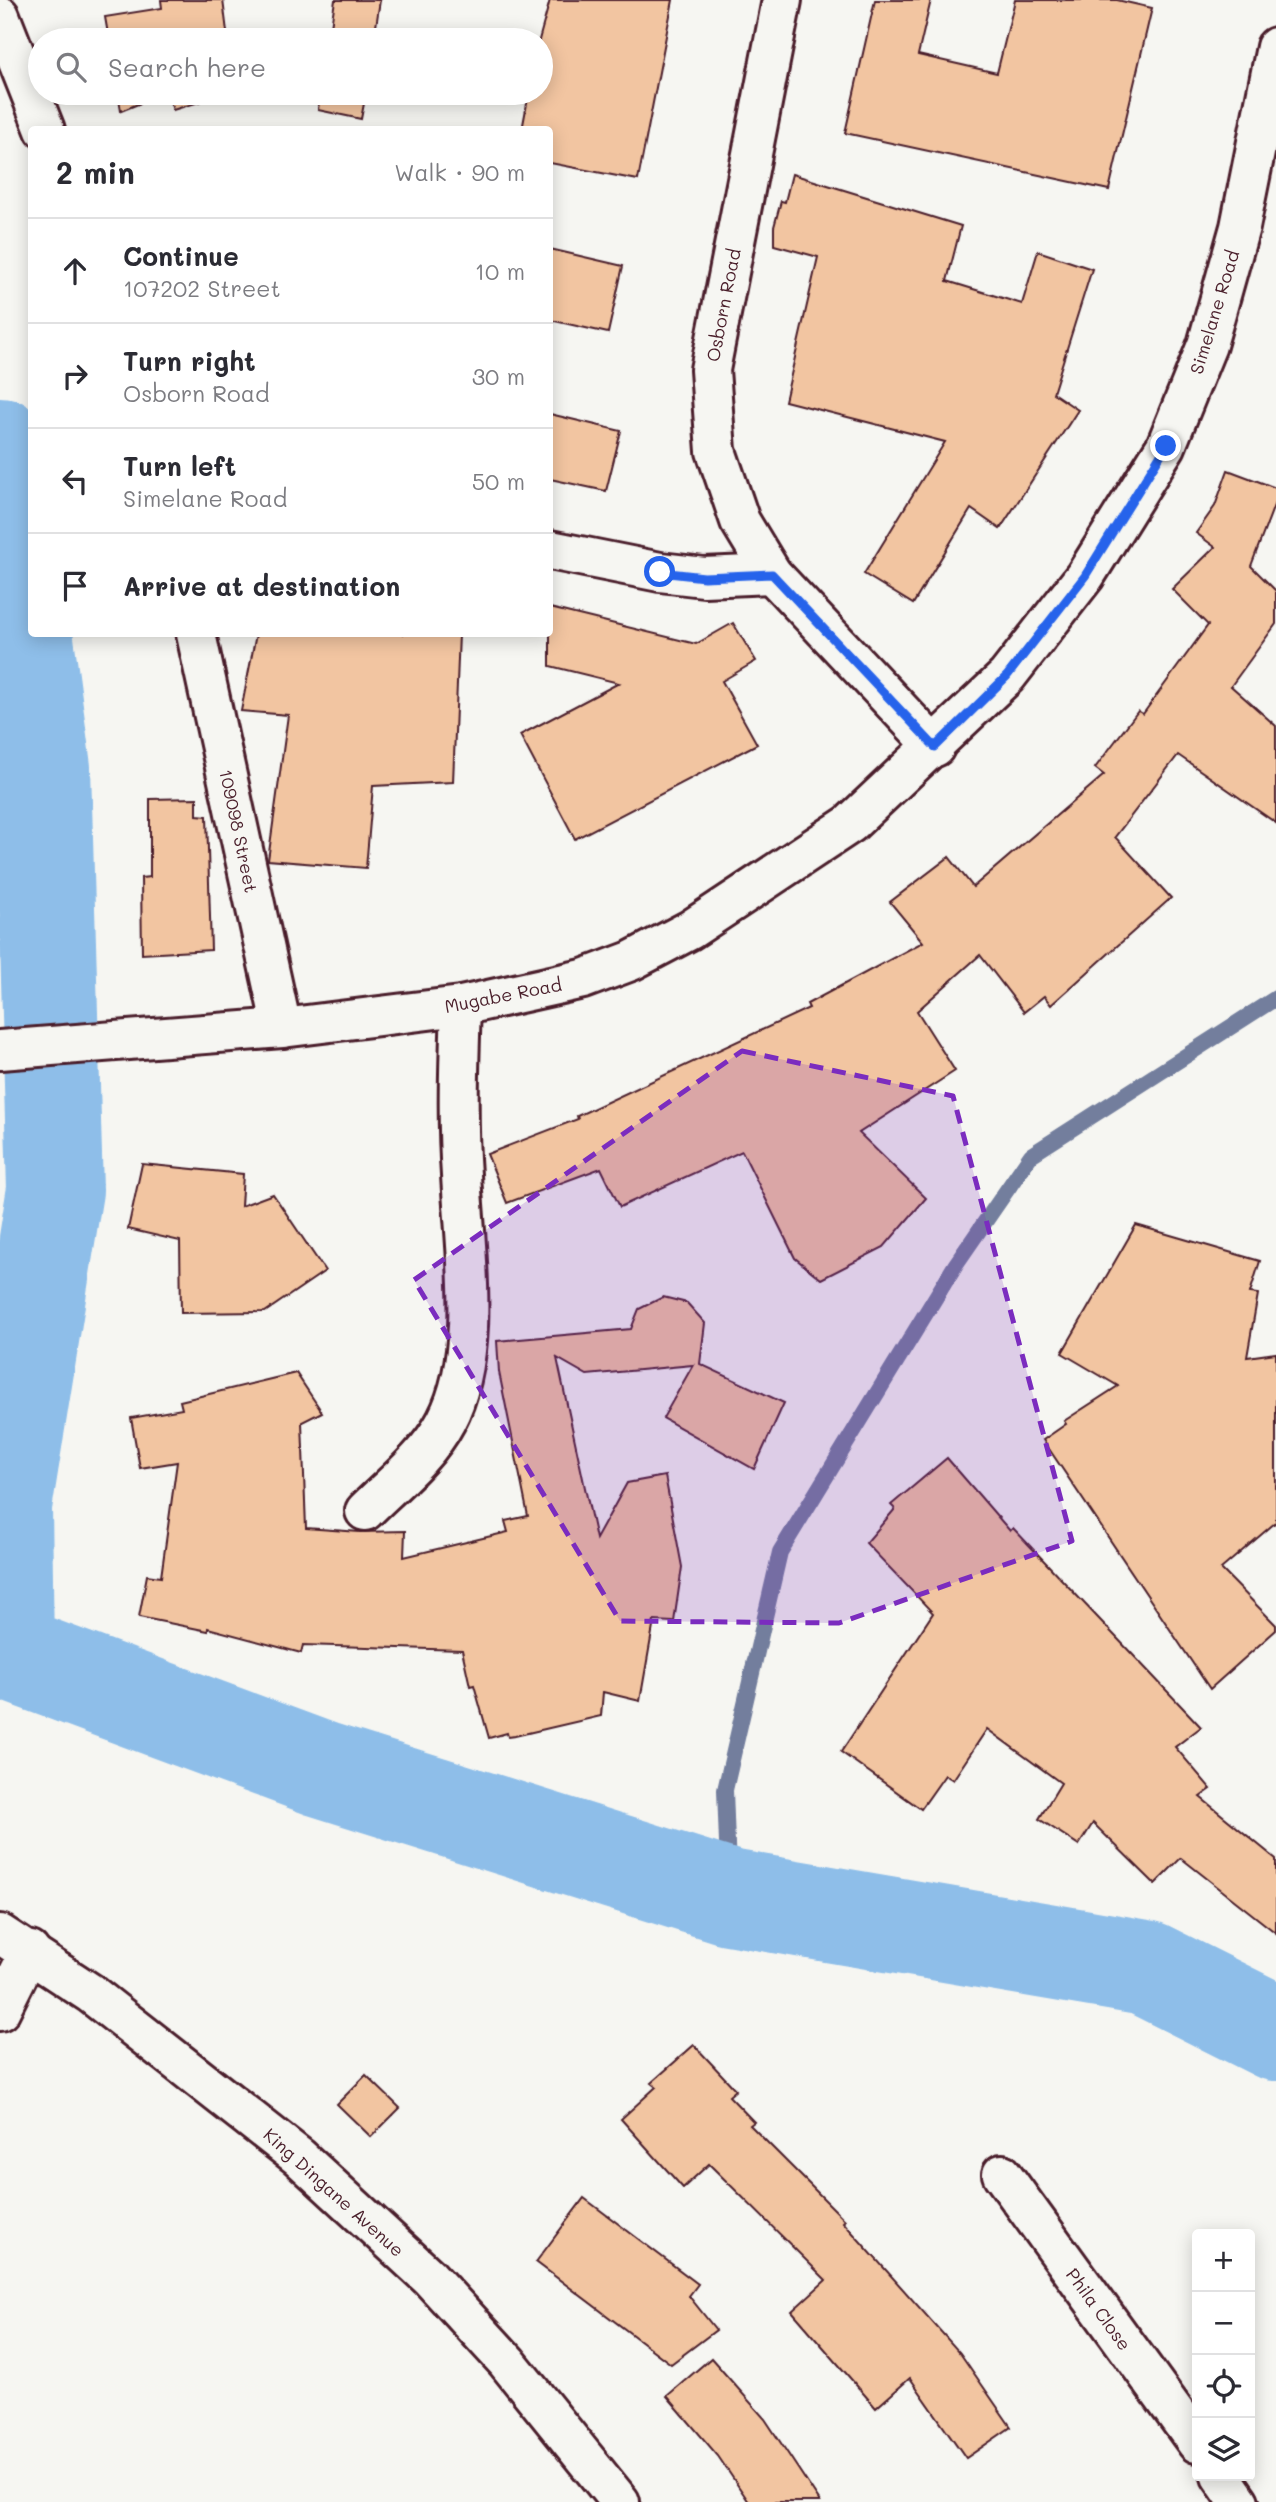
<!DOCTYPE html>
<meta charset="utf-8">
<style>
body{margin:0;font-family:Mali,sans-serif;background:#f2f2f3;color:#2b2b33}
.controls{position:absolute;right:21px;bottom:21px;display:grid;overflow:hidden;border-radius:7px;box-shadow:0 4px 18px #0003}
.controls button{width:63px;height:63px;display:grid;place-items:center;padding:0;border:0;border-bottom:2px solid #e1e1e2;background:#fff;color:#2b2b33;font:35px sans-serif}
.stop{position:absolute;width:21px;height:21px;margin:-16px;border:5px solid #2563eb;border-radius:50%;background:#fff}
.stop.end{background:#2563eb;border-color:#fff;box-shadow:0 2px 7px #0008}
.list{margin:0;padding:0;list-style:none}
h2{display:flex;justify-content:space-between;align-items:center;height:91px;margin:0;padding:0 28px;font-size:30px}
h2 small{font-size:23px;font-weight:400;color:#7c7c81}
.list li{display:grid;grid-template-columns:46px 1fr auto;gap:21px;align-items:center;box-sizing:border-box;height:105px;padding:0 28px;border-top:2px solid #e1e1e2}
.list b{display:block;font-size:26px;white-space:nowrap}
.list p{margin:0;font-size:23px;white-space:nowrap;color:#7c7c81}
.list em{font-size:23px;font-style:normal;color:#7c7c81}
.icon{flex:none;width:38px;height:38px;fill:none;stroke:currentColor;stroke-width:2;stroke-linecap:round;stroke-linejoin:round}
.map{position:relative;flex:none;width:1276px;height:2502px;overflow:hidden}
.search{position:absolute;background:#fff;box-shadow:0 4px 18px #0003;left:28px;top:28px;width:525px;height:77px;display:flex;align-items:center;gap:18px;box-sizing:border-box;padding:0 24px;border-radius:38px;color:#7c7c81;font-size:26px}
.panel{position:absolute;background:#fff;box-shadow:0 4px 18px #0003;left:28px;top:126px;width:525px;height:511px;border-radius:7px}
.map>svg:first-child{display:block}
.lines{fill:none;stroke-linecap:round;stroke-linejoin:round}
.stream{stroke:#737e9d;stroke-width:16}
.river{stroke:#8ebee9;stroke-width:96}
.building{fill:#f2c5a1;stroke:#4a1f2b;stroke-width:2}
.minor-casing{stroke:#4a1f2b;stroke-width:44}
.minor{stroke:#f6f6f2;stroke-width:38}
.route{stroke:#2563eb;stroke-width:9}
.marked{fill:#7b2cbf;fill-opacity:0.2;stroke:#7b2cbf;stroke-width:5;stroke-dasharray:14 9;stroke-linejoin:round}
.labels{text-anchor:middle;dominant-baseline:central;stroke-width:7;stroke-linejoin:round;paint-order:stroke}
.street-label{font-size:18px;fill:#4a1f2b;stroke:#f6f6f2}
</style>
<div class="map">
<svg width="1276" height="2502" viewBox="0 0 1276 2502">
<rect width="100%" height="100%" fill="#f6f6f2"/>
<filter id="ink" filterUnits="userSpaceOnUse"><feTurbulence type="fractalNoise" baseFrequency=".0143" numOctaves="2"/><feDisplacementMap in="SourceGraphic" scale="14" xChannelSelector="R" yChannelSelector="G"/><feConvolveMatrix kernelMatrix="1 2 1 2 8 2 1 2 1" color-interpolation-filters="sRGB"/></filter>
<g filter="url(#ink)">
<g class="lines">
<g class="stream">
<path d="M0,1646l6,6"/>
<path d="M729,1897l-4,-107 55,-238 176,-288 75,-109 245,-157"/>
</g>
<path class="river" d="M0,445l43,323 12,422 -51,316 2,146 315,117 408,128 417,71 130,65"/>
</g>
<g class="building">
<path d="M161,0h62l5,40h-119l-4,-23 57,-9z"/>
<path d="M335,0h45l-6,40h-45z"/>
<path d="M550,0h123l-35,180 -88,-17v-33h-28l7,-37h12l-2,-53z"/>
<path d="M875,0h56l-13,55 79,18 18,-73h102l35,8 -43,182 -264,-57z"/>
<path d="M118,93h47l-44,18z"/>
<path d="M167,93h61l-55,17z"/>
<path d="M320,93h46l-5,26 -43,-9z"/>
<path d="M792,174l169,52 -14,55 75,23 16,-53 54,18 -39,124 25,17 -78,119 -29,-20 -58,95 -49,-30 81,-132 -160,-41 33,-144 -44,-12v-18l7,-26 4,1z"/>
<path d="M550,249l73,17 -15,67 -58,-13z"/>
<path d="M550,414l71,17 -15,60 -56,-12z"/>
<path d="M1228,470l48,18v12l-25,66 25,25v33l-45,62 45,40v97l-98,-68 -63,82 56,61 -120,107 -7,-9 -20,16 -44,-57 -63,56 38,60 -96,62 67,65 -42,49 -63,32 -26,-21 -53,-107 -122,56 -19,-39 -94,35 -20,-49 91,-35 -1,-3 232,-108 -2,-4 116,-62 -33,-40 59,-45 24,30 131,-112 -9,-7 43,-57 5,3 65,-89 -36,-36 43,-42 -19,-14 19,-27z"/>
<path d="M550,608l146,36 37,-21 23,38 -34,20 35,63 -182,95 -55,-104 99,-52 -69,-17z"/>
<path d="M256,634h203l-6,148 -80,4 -7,82 -98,-8 20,-145 -47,-4z"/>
<path d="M197,798v17l10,1 4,134 -69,4 -1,-76 9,-1v-78z"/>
<path d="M142,1164l101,10 -2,32 32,-12 52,77 -60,41 -84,1 -1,-72 -52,-12z"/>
<path d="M1136,1225l124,36 -10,32 8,1 -11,63 29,-4v169l-55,47 55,56v5l-66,59 -167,-249 23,-16 -2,-3 54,-35 -56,-33z"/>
<path d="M663,1297l24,6 18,20 -5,41 84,39 -30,66 -91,-51 30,-53 -106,10 -30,-17 39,181 31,-56 38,-7 17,91 -8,55 -20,-1 -14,80 -37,-9 -2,24 -86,20 -7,1 -1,-4 -18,5 -15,-53 -4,1 -8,-36 -159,-5 -2,8 -93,-25v3l-69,-14 8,-42 14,2 16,-115 -37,6 -9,-50 51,-9 -2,-8 116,-28 26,39 -20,10 4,106 54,4 45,-1 -1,26 104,-25 -3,-11 23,-5 -29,-144 -2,-31 134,-12 8,-20z"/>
<path d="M947,1458l63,73 3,-3 188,199 -26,20 36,42 -11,8 76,62v74l-95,-75 -26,26 -62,-61 -14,22 -40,-26 22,-36 -74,-54 -34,51 -8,-5 -24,34 -80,-57 92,-139 -67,-70 29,-34 -4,-4z"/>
<path d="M694,2045l42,45 -7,6 25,26 -4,3 95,95 -2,2 117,131 51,74 -45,31 -56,-80 -34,30 -84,-97 34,-31 -117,-116 -26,24 -62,-69 35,-32 -5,-4z"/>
<path d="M366,2075l34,33 -29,29 -34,-33z"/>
<path d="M584,2198l114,86 -9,12 27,34 -45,34 -135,-102z"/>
<path d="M711,2358l54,61 55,83h-71l-31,-46 -51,-60z"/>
</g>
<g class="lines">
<g class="minor-casing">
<g id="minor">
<path d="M782,0l-72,370 6,81 24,70 32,53 163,173"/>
<path d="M0,16l45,114"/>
<path d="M550,550l110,22 44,5 68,-3"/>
<path d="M196,634l86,394"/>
<path d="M0,1050l282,-22 179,-22 122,-27 48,-18 59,-31 160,-106 157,-148 78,-100 81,-130 41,-101 33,-118 36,-180"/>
<path d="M365,1511c28,-28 62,-54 81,-90 36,-68 19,-171 15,-246 -4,-56 -2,-113 0,-169"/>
<path d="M0,1934l90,59 209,164 130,120 78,85 113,140"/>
<path d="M0,2011l30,-60"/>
<path d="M1002,2174l195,269"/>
<path d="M1221,2476l18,26"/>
</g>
</g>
<use href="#minor" class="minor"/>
</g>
</g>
<g class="lines" filter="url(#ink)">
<path class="route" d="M660,572l44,5 68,-3 163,173 72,-71 78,-100 81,-130"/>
</g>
<path class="marked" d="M742,1051l211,45 119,445 -233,82 -219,-2 -206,-341z"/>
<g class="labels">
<g class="street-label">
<text transform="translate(723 305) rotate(-79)">Osborn Road</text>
<text transform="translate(1214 312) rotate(-73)">Simelane Road</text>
<text transform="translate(239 831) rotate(78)">109098 Street</text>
<text transform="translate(503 995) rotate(-11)">Mugabe Road</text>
<text transform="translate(334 2192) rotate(42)">King Dingane Avenue</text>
<text transform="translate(1099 2309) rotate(54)">Phila Close</text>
</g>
</g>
</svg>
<div class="controls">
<button>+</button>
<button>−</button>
<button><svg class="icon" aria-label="locate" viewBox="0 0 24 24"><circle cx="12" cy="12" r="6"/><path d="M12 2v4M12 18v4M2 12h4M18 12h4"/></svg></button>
<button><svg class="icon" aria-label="layers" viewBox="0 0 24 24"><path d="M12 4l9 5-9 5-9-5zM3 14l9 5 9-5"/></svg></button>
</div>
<div class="stop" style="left:660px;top:572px"></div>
<div class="stop end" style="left:1166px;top:446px"></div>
<div class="search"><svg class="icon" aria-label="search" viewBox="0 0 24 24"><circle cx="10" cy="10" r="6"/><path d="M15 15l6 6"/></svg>Search here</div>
<section class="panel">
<h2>2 min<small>Walk · 90 m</small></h2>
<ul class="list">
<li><svg class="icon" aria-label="ahead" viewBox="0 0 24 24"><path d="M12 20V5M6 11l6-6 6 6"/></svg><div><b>Continue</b><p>107202 Street</p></div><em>10 m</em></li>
<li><svg class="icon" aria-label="right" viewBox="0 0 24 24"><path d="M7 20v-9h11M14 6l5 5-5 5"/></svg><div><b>Turn right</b><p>Osborn Road</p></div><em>30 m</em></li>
<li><svg class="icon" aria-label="left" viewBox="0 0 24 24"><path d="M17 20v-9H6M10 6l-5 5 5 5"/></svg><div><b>Turn left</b><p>Simelane Road</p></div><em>50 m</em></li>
<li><svg class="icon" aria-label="arrive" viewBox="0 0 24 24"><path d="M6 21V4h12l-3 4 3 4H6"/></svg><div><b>Arrive at destination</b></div></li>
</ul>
</section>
</div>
